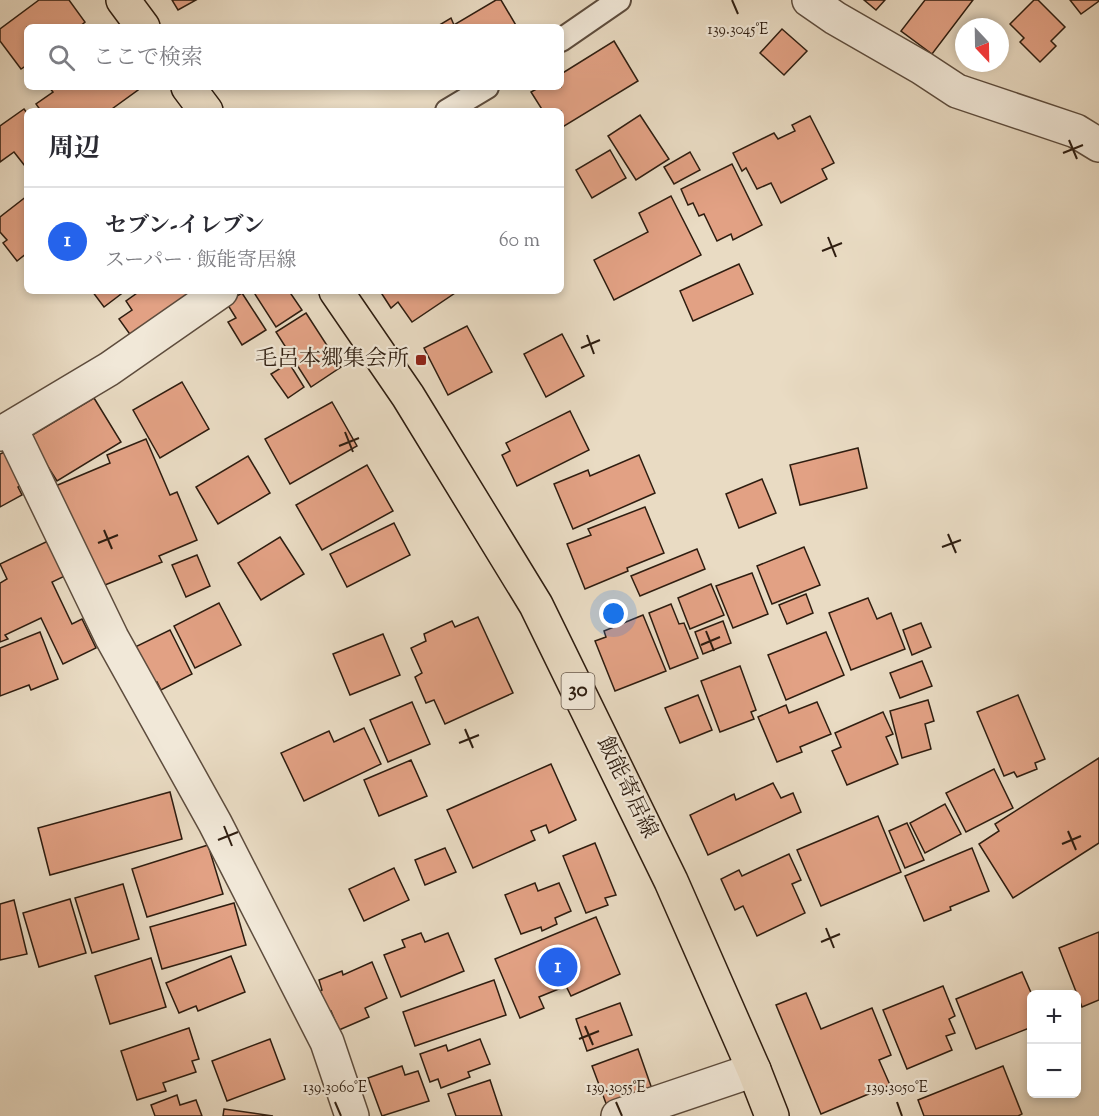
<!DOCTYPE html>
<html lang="ja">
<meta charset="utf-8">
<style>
body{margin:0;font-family:"Sorts Mill Goudy","Noto Serif JP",serif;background:#f2f2f3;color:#2b2b33}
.controls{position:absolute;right:18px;bottom:18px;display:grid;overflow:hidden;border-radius:9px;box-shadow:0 3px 9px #0003}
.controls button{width:54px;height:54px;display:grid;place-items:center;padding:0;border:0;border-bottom:2px solid #e1e1e2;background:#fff;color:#2b2b33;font:30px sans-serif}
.compass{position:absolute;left:955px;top:18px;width:54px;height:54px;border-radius:50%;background:#fff;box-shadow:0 3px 9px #0003;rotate:158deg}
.you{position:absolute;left:614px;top:614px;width:21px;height:21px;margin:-15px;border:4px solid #fff;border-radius:50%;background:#1a73e8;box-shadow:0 0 0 9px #1a73e833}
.badge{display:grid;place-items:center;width:39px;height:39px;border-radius:50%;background:#2563eb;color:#fff;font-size:20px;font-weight:700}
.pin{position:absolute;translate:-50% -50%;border:3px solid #fff;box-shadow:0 2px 6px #0006}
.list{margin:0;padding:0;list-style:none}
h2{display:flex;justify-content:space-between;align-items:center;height:78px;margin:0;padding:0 24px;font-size:26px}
h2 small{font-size:20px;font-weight:400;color:#7c7c81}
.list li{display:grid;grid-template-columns:39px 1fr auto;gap:18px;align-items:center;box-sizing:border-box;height:108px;padding:0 24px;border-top:2px solid #e1e1e2}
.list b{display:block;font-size:22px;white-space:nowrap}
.list p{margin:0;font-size:20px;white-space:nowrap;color:#7c7c81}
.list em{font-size:20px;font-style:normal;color:#7c7c81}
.icon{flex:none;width:33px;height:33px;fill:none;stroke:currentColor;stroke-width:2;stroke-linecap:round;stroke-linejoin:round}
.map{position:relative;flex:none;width:1099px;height:1116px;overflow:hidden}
.search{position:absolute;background:#fff;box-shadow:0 3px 9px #0003;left:24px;top:24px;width:540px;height:66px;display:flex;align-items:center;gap:15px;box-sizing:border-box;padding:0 21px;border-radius:9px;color:#7c7c81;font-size:22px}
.panel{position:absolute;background:#fff;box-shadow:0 3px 9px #0003;left:24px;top:108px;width:540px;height:186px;border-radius:9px}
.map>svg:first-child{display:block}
.building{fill:#e2a184;stroke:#2e1d10;stroke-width:1.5}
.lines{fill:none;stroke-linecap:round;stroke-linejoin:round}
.lane-casing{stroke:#5d4c3d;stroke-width:26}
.street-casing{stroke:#5d4c3d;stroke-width:36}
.primary-casing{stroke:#2e1d10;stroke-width:36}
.lane{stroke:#f1e8d8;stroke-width:22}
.street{stroke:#f1e8d8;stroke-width:33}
.primary{stroke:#e9dbc3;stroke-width:33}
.ticks{fill:none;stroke:#2e1d10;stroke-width:2}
.poi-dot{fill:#8f2418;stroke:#f1e8d8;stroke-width:2}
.labels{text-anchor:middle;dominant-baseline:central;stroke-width:4.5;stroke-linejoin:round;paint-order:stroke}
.shield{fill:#f1e8d8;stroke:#685a4c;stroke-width:1.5}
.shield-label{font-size:21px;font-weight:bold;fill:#2e1d10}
.poi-label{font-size:22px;fill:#2e1d10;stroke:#f1e8d8;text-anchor:end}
.street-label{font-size:22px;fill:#2e1d10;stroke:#f1e8d8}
.ticks-label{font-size:15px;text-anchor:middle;fill:#2e1d10;stroke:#f1e8d8;stroke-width:4.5;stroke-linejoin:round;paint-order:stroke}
</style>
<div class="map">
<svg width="1099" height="1116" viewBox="0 0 1099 1116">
<rect width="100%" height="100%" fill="#e9dbc3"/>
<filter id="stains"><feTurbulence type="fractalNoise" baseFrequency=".00333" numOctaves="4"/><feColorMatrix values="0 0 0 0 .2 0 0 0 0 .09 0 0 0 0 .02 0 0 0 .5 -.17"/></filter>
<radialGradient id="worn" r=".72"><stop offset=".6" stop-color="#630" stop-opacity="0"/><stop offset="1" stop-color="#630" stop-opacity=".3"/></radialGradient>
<g class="building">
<path d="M39,0h30l16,22 -6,5h-52v38l-6,4 -21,-28v-12z"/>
<path d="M172,0h24l-18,10z"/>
<path d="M496,0h5l16,27h-81l15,-9 3,7z"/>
<path d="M864,0h21l-9,10z"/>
<path d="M925,0h48l-41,54 -31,-23z"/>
<path d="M1034,0h4l27,27 -14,14 5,5 -16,16 -20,-20 4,-4 -14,-14z"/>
<path d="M1070,0h29v1l-18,13z"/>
<path d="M782,29l25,22 -23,24 -24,-22z"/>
<path d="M614,41l24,40 -77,47v-17h-18l-12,-19 9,-5h21v-13z"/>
<path d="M49,87h87l2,3 -29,21h-68l-5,-7 17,-12z"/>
<path d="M24,109l3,4v51l-2,2 -11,-14 -14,10v-36z"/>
<path d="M640,115l29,44 -33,21 -28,-44z"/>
<path d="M810,116l24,47 -12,6 5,10 -46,24 -10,-20 -14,6 -11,-21 -4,3 -9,-18 41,-20 4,6 17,-8 -3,-6z"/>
<path d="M610,150l16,28 -34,20 -16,-28z"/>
<path d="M690,152l10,18 -26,14 -10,-17z"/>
<path d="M732,164l30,61 -29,15 -2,-6 -14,7 -13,-27 -5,2 -6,-13 -5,2 -7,-16z"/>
<path d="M27,196v57l-10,8 -14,-18 4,-3 -7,-8v-15z"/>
<path d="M671,196l30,59 -87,45 -20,-40 54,-28 -9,-19z"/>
<path d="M739,264l14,30 -60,27 -13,-30z"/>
<path d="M92,291h33l-21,16z"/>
<path d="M140,291h48l6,8 -60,41 -15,-21 13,-9 -6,-9z"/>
<path d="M253,291h36l13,19 -26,17z"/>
<path d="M380,291h78l-46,31 -14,-20 -7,6z"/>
<path d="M242,293l24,37 -24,15 -14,-23 8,-4 -10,-16z"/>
<path d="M306,313l35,54 -30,20 -35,-55z"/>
<path d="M467,326l25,46 -44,23 -24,-47z"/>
<path d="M562,334l22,42 -38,21 -22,-43z"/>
<path d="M289,363l15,24 -16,11 -17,-24z"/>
<path d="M182,382l27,47 -49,29 -27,-48z"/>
<path d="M94,398l27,44 -64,39 -28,-44z"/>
<path d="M332,402l25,44 -67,38 -25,-45z"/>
<path d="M570,411l19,39 -72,36 -15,-31 8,-4 -4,-8z"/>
<path d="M146,439l24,56 7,-3 20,48 -38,16 3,6 -67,27 -42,-102 57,-24 -3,-8z"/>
<path d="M858,448l9,40 -67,17 -10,-40z"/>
<path d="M9,450l17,33 -8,4 4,8 -22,12v-53z"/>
<path d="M639,455l16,38 -82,36 -19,-45 34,-14 2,6z"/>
<path d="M248,456l22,37 -52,31 -22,-37z"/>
<path d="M367,465l26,46 -71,39 -26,-45z"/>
<path d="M762,479l14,34 -37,15 -13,-34z"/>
<path d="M645,507l19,46 -37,15 1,3 -43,18 -18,-45 24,-9 -3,-6z"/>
<path d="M394,523l16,32 -63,32 -17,-33z"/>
<path d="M280,537l24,37 -43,26 -23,-37z"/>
<path d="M50,540l17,35 -15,7 20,42 10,-5 14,29 -33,16 -22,-46 -36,17 3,4 -8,3v-59l7,-4 -7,-15z"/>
<path d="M804,547l16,38 -48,19 -15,-38z"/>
<path d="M697,549l8,20 -65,27 -9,-20z"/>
<path d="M197,555l13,31 -24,11 -14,-32z"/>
<path d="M752,573l16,41 -35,14 -17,-42z"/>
<path d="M711,584l13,31 -34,14 -12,-31z"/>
<path d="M806,594l7,19 -26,11 -8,-19z"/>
<path d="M868,598l9,21 14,-6 14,36 -54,21 -22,-57z"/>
<path d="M219,603l22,42 -46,23 -21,-42z"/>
<path d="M671,604l8,20 5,-1 14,35 -28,11 -21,-56z"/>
<path d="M643,615l23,56 -51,20 -20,-50 11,-4 -2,-6z"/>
<path d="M478,617l35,76 -68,31 -11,-24 -8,3 -11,-26 7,-4 -11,-25 15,-7 -2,-7 28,-13 3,6z"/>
<path d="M723,621l8,22 -28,11 -8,-22z"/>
<path d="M921,623l10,24 -19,8 -9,-25z"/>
<path d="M170,630l22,44 -31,16 -4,-8 -6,3 -18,-37z"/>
<path d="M40,632l18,47 -27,11 -2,-5 -29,11v-48z"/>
<path d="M826,632l18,43 -58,25 -18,-45z"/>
<path d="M383,634l17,41 -50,20 -17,-41z"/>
<path d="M922,661l10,25 -32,12 -10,-25z"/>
<path d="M740,666l16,44 -5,2 3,7 -34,13 -19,-51z"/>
<path d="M698,695l14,35 -32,13 -15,-35z"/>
<path d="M1018,695l27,64 -10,4 2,6 -20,8 -3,-5 -10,4 -27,-64z"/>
<path d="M928,700l6,21 -9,3 6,25 -29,9 -12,-47z"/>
<path d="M412,702l18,42 -42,18 -18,-42z"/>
<path d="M817,702l14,32 -31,13 2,5 -25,10 -19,-45 28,-12 3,8z"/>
<path d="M883,712l10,22 -7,3 12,27 -51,21 -15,-34 9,-4 -6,-14z"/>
<path d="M364,728l17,36 -77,37 -23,-48 48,-22 5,11z"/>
<path d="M1099,758v85l-86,55 -34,-54 20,-13 -4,-7z"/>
<path d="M411,760l16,36 -48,20 -15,-36z"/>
<path d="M551,764l25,56 -27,13 -3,-8 -15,6 4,9 -62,28 -26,-58z"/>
<path d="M994,769l19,39 -47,24 -20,-39z"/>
<path d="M773,783l8,15 12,-5 8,19 -93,43 -18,-40 44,-21 2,6z"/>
<path d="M170,792l12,47 -132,36 -12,-47z"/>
<path d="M945,804l16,30 -36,19 -15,-30z"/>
<path d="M878,816l23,56 -80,34 -24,-56z"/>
<path d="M907,823l17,37 -19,8 -16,-37z"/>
<path d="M595,843l21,52 -11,3 3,7 -22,8 -23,-57z"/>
<path d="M208,845l15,49 -76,23 -15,-48z"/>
<path d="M445,848l11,24 -31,13 -10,-25z"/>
<path d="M972,848l17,43 -39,16 1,3 -27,11 -19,-45z"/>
<path d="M789,854l12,26 -9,4 13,29 -48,23 -14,-30 -8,4 -14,-31 18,-9 3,6z"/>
<path d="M394,868l15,32 -45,21 -15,-32z"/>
<path d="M535,883l3,8 21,-8 12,28 -16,7 2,6 -15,7 -1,-4 -20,7 -16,-39z"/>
<path d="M123,884l16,55 -47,14 -17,-55z"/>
<path d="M70,899l16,54 -47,14 -16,-54z"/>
<path d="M14,900l13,54 -27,6v-56z"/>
<path d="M234,903l12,42 -84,24 -12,-42z"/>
<path d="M596,917l24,57 -49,22 -5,-10 -27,11 5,11 -24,10 -25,-59z"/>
<path d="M1099,932v68l-17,7 -23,-59z"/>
<path d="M421,933l4,9 23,-9 16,38 -63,26 -17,-42 21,-8 -3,-7z"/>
<path d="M231,956l14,36 -47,19 -2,-5 -17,7 -13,-30z"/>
<path d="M151,958l15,49 -56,17 -15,-48z"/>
<path d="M372,962l15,36 -22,10 4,9 -30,13 -8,-19 -7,2 -9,-20 7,-3 -3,-10 23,-9 1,4z"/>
<path d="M1022,972l10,23v32l-56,22 -20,-50z"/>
<path d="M494,980l12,35 -91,31 -12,-34z"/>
<path d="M943,986l12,30 -6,3 6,14 -9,3 6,14 -45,19 -24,-59z"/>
<path d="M806,993l15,36 51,-21 19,47 -12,5 11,25 -69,29 -45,-109z"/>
<path d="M620,1003l12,32 -45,16 -11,-32z"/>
<path d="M189,1028l10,31 -7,2 4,11 -33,11 3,8 -29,9 -16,-49z"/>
<path d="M270,1039l15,40 -58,22 -15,-40z"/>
<path d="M480,1039l10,25 -22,8 2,5 -29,11 -3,-9 -8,3 -10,-28 26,-9 2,6z"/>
<path d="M638,1049l14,40 -45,17 -15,-40z"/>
<path d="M402,1066l3,9 13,-4 11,30 -47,15 -14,-38z"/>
<path d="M1003,1066l19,48 -4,2h-94l-6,-16z"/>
<path d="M490,1080l12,36h-46l-8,-22z"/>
<path d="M177,1095l3,10 16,-5 6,16h-47l-4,-11z"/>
<path d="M224,1109l49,7h-50z"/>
</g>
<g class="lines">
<g class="lane-casing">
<g id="lane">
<path d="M561,40l58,-40"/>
<path d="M447,111l40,-24"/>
</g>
</g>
<g class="street-casing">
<g id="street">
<path d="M809,0l26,18 87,50 35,23 119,40 23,14"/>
<path d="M11,429l101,209 103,185 112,219 25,74"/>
<path d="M0,434l109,-65 112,-78"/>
<path d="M618,1116l136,-46"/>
</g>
</g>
<g class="primary-casing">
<g id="primary">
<path d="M123,0l20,27"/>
<path d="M188,87l18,24"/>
<path d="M336,291l72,105 128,209 135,276 83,189 18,46"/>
</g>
</g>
<use href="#lane" class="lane"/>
<use href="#street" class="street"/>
<use href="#primary" class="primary"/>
</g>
<path class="ticks" d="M732,0l6,14M1069,140l8,19M1063,153l20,-8M828,237l8,20M822,251l20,-8M587,335l7,19M581,348l19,-8M345,432l8,20M339,446l20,-8M104,530l8,19M948,534l8,19M98,543l20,-8M942,547l19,-7M706,631l8,20M701,645l19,-8M465,729l8,19M459,743l20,-8M224,826l8,20M1068,831l8,19M218,840l20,-8M1062,844l19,-8M826,928l8,20M821,942l19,-8M585,1026l8,19M579,1039l20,-8M335,1102l6,14M616,1102l6,14M897,1102l5,14"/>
<rect class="poi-dot" x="415" y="354" width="12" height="12" rx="3"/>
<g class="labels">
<rect class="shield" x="561.5" y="673" width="33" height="36" rx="4.5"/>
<g class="shield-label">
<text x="578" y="691">30</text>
</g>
<g class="poi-label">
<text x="409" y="360">毛呂本郷集会所</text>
</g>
<g class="street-label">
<text transform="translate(626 788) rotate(64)">飯能寄居線</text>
</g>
</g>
<g class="ticks-label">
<text x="738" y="34">139.3045°E</text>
<text x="335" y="1092">139.3060°E</text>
<text x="616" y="1092">139.3055°E</text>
<text x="897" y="1092">139.3050°E</text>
</g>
<rect width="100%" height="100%" filter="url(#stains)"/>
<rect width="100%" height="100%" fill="url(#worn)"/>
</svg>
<div class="controls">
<button>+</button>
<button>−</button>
</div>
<svg class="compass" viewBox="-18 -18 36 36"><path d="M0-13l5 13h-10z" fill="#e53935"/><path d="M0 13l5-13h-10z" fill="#7c7c81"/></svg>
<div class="you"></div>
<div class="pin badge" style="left:558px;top:967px">1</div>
<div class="search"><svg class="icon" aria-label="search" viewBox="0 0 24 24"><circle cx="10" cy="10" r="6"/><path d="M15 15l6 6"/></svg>ここで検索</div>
<section class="panel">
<h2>周辺<small></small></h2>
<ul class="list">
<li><span class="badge">1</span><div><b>セブン-イレブン</b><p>スーパー · 飯能寄居線</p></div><em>60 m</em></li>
</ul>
</section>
</div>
